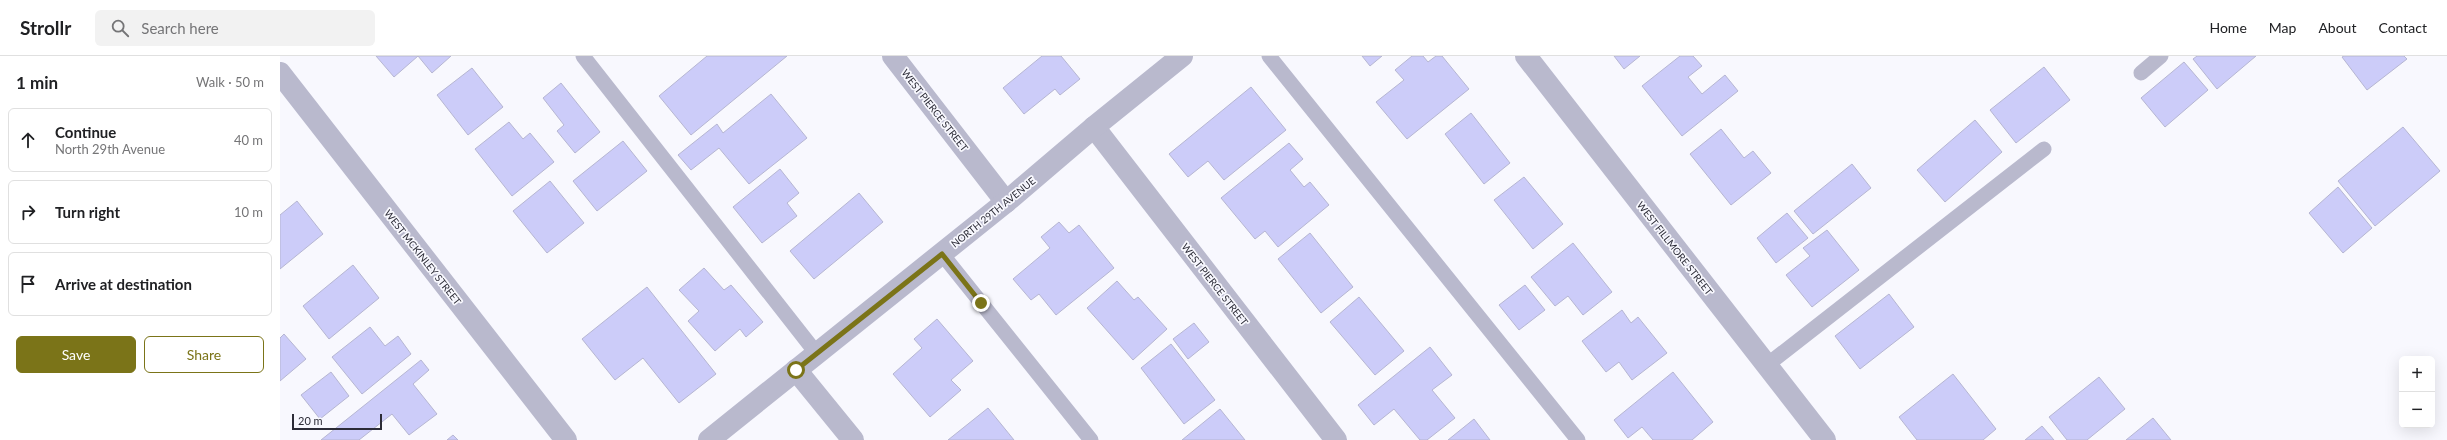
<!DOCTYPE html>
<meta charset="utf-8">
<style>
body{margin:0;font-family:Lato,sans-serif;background:#f2f2f2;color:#202124}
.controls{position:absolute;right:12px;bottom:12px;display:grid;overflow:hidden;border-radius:6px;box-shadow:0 4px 16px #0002}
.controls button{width:36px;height:36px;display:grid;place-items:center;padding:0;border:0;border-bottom:1px solid #e0e0e0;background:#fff;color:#202124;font:20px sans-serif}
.scale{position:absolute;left:12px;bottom:10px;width:90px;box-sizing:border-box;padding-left:4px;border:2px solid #2c2c37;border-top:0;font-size:11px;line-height:14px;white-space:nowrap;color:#2c2c37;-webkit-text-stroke:3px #f8f8fe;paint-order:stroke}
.stop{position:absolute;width:12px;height:12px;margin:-9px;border:3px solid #7b7418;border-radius:50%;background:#fff}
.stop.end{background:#7b7418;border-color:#fff;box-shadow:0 1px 4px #0008}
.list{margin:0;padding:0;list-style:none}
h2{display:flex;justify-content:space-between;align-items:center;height:52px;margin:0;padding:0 16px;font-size:17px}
h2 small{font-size:13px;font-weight:400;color:#757577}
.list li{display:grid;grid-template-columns:26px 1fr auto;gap:12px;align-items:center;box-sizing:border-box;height:64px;margin:0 8px 8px;padding:0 8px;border:1px solid #e0e0e0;border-radius:6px}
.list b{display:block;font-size:15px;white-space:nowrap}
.list p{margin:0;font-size:13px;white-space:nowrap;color:#757577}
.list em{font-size:13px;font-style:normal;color:#757577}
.actions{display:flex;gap:8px;padding:12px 16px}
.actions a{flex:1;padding:9px 0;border:1px solid #7b7418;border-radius:6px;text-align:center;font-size:14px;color:#7b7418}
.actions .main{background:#7b7418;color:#fff}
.icon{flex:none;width:22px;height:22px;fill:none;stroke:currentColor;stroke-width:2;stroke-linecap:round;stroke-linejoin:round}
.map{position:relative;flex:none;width:2167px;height:384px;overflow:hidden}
header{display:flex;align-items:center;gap:24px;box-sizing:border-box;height:56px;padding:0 20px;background:#fff;border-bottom:1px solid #e0e0e0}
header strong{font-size:19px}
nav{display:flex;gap:22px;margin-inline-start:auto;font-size:14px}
.search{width:280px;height:36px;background:#f2f2f2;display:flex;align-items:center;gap:10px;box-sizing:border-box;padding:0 14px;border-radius:6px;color:#757577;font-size:15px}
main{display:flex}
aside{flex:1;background:#fff}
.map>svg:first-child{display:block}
.building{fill:#ccccf9;stroke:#b6b6d2}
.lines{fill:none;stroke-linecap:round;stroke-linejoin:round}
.lane{stroke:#b9b9cd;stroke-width:15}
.street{stroke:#b9b9cd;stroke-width:22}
.route{stroke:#7b7418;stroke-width:5}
.labels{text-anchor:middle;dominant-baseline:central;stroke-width:3.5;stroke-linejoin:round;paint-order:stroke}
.street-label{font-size:10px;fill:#2c2c37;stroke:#f8f8fe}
</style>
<header>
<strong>Strollr</strong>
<div class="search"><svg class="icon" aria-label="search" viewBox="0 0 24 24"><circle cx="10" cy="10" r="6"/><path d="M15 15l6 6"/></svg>Search here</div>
<nav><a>Home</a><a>Map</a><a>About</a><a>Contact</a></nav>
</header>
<main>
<aside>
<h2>1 min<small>Walk · 50 m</small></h2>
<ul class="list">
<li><svg class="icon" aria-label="ahead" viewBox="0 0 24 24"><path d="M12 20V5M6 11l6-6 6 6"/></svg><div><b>Continue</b><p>North 29th Avenue</p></div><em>40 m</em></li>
<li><svg class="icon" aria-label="right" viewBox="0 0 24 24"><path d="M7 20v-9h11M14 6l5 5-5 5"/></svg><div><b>Turn right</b></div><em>10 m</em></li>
<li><svg class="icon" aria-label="arrive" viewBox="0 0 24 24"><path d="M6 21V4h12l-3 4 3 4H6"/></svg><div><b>Arrive at destination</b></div></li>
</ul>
<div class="actions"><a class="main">Save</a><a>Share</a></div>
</aside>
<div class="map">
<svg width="2167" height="384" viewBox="0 0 2167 384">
<rect width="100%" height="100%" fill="#f8f8fe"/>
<g class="building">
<path d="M96,0h75l-19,17 -14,-17 -24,21z"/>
<path d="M427,0h80l-96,79 -32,-39z"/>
<path d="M762,0h19l19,23 -20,16 -5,-6 -31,25 -21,-26z"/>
<path d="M1082,0h20l-12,10z"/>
<path d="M1132,0h11l5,6 8,-6h6l27,33 -62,50 -31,-37 28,-22 -9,-10z"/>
<path d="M1334,0h26l-16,13z"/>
<path d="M1400,0h13l9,10 -14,11 14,17 23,-19 13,16 -56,45 -40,-50z"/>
<path d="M1917,0h59l-39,33 -24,-30z"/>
<path d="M2064,0h60l3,3 -40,31 -25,-33z"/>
<path d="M1904,6l24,28 -43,37 -24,-29z"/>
<path d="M1764,11l26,33 -54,43 -26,-33z"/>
<path d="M192,12l31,39 -35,28 -31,-40z"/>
<path d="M281,27l39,49 -25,21 -18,-22 7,-6 -21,-27z"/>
<path d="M971,31l35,43 -62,50 -16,-19 -20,16 -19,-23z"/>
<path d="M491,38l36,44 -58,46 -30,-36 -28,22 -13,-15 39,-31 6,9z"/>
<path d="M1191,57l39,50 -26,21 -39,-50z"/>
<path d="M1695,64l27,32 -57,50 -28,-32z"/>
<path d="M229,66l14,17 7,-6 24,29 -42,34 -37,-47z"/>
<path d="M2123,71l37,44 -65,55 -37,-45z"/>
<path d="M1441,73l23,29 9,-7 18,22 -40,32 -41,-51z"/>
<path d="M343,85l24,30 -50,40 -24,-30z"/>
<path d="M1009,87l14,16 -13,11 14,17 6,-5 19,23 -51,42 -13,-16 -10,8 -34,-41z"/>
<path d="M1572,108l19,24 -58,46 -19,-23z"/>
<path d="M500,113l19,24 -12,10 10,13 -35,27 -29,-36z"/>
<path d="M1244,121l39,47 -30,25 -39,-49z"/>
<path d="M270,125l34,42 -37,30 -34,-42z"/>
<path d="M2058,131l34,41 -29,25 -34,-40z"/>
<path d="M579,137l24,29 -69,57 -24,-28z"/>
<path d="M17,145l26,33 -43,35v-54z"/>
<path d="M1507,157l21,25 -32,25 -19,-25z"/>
<path d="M779,166l10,11 10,-8 35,43 -58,47 -17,-21 -8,6 -18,-21 37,-31 -9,-11z"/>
<path d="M1547,174l32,40 -47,37 -26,-32 24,-19 -7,-8z"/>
<path d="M1030,177l43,54 -32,26 -43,-54z"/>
<path d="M1293,187l39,49 -29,23 -15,-19 -13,10 -24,-29z"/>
<path d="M73,209l26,33 -50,41 -26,-33z"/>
<path d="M424,212l20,22 7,-5 32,37 -17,15 -6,-8 -25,22 -27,-30 11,-10 -20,-21z"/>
<path d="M837,225l17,19 4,-3 29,32 -34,31 -46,-52z"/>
<path d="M1245,229l20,25 -26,20 -20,-25z"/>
<path d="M367,231l69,87 -37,29 -36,-45 -28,22 -33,-41z"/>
<path d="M1609,238l25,33 -54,42 -25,-33z"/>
<path d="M1079,241l45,54 -29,24 -45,-53z"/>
<path d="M1342,254l9,13 7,-6 29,36 -35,27 -13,-18 -13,10 -24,-31z"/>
<path d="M657,263l36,42 -22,19 10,10 -31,27 -37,-43 29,-26 -8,-9z"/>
<path d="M914,267l15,19 -21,17 -15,-20z"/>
<path d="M90,271l15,19 13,-10 13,18 -49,40 -30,-37z"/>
<path d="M4,278l22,25 -26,22v-43z"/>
<path d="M891,288l44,56 -31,24 -43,-56z"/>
<path d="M1150,291l22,28 -20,15 23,28 -28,22h-7l-26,-31 -20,16 -16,-20z"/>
<path d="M141,304l8,10 -16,14 24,30 -28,21 -17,-21 -33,26h-38z"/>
<path d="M51,316l18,24 -29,23 -19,-24z"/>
<path d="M1393,316l40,50 -21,18h-39l-11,-13 -14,11 -14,-18z"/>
<path d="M1673,318l43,55 -13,11h-66l-18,-23z"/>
<path d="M1819,321l26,32 -38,31h-20l-18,-23z"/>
<path d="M708,352l26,32h-66z"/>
<path d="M940,353l25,31h-63z"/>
<path d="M1873,362l18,22h-45z"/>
<path d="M1194,363l16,21h-42z"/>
<path d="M1762,370l12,14h-29z"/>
<path d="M173,379l5,5h-11z"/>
</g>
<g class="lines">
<g class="lane">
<path d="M303,0l234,298"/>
<path d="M989,0l309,384"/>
<path d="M1861,17l20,-17"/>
<path d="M662,198l149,186"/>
<path d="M1487,309l277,-216"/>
</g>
<g class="street">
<path d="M613,0l113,146"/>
<path d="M1246,0l299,384"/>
<path d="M0,17l286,367"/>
<path d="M814,71l242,313"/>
<path d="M516,314l57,70"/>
<path d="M429,384l297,-238 88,-75 88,-71"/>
</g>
</g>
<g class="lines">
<path class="route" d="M516,314l146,-116 39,49"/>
</g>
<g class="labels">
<g class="street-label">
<text transform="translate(655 54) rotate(52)">WEST PIERCE STREET</text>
<text transform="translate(713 156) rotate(-39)">NORTH 29TH AVENUE</text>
<text transform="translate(1395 192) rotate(52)">WEST FILLMORE STREET</text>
<text transform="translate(143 201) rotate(52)">WEST MCKINLEY STREET</text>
<text transform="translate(935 228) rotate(52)">WEST PIERCE STREET</text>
</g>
</g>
</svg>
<div class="controls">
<button>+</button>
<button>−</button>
</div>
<div class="scale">20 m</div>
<div class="stop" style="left:516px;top:314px"></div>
<div class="stop end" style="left:701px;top:247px"></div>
</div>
</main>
